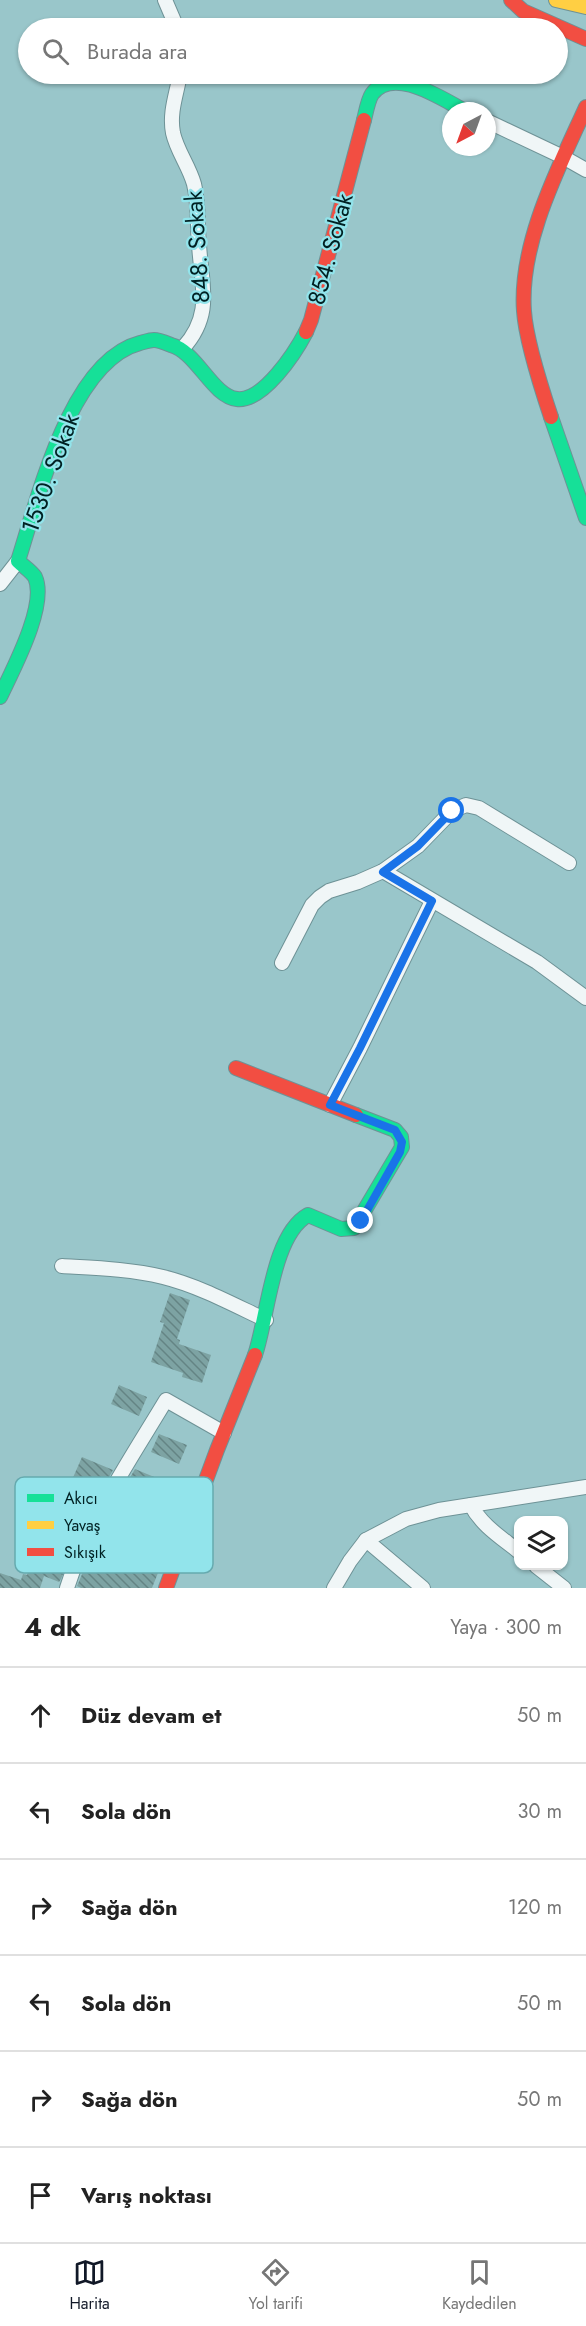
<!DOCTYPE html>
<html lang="tr">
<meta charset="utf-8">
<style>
body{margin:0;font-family:Jost,sans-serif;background:#f6f6f6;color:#222}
.controls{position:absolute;right:18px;bottom:18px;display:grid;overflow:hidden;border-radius:12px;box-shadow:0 2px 4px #0004}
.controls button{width:54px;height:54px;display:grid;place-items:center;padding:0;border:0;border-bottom:2px solid #e0e0e0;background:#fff;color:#222;font:30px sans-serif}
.compass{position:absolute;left:442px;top:102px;width:54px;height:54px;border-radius:50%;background:#fff;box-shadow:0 2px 4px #0004;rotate:221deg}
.stop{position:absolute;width:18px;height:18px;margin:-14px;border:4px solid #1a73e8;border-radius:50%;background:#fff}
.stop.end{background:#1a73e8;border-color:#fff;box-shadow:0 2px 6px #0008}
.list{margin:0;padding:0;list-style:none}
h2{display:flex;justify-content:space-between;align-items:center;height:78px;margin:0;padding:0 24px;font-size:26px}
h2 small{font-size:20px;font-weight:400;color:#767676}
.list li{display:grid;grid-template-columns:39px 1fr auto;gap:18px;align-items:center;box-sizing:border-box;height:96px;padding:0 24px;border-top:2px solid #e0e0e0}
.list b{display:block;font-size:22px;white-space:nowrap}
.list em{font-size:20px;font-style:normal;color:#767676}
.icon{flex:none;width:33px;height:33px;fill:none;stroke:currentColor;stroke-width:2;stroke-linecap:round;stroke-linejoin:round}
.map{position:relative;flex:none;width:586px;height:1588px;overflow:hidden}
.search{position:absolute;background:#fff;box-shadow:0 2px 4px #0004;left:18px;right:18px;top:18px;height:66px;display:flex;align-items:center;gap:15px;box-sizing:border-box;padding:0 21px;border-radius:33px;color:#767676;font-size:22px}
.sheet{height:654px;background:#fff}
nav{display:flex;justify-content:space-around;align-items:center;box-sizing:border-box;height:84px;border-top:2px solid #e0e0e0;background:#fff;font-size:16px;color:#767676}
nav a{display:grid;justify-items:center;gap:3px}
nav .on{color:#111827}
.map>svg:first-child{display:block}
.building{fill:url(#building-back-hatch)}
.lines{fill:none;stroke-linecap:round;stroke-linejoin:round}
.street-casing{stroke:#6e9296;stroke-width:16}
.fast-casing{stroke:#6e9296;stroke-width:16}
.slow-casing{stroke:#6e9296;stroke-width:16}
.jam-casing{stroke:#6e9296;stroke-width:16}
.street{stroke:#f0f6f7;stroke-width:14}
.fast{stroke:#16e098;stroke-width:14}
.slow{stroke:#ffcf43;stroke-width:14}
.jam{stroke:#f24e42;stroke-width:14}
.route{stroke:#1a73e8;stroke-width:8}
.labels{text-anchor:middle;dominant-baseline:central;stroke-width:4.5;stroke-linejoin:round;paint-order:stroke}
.street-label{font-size:24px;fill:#002123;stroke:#92e4eb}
.key{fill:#92e4eb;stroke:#66aaaf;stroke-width:1.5}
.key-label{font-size:16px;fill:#002123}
</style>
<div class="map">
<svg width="586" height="1588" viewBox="0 0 586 1588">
<defs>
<pattern id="building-back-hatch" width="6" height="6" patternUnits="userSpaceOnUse" patternTransform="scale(1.5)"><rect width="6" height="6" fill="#7da3a3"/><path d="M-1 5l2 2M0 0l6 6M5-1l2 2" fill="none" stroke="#648484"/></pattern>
</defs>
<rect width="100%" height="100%" fill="#99c6ca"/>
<g class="building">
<path d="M170,1293l20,7 -13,39 3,1 -1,4 32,11 -9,28 -20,-6 1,-4 -32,-11 13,-39 -4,-1z"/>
<path d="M119,1385l28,12 -8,19 -28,-12z"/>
<path d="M159,1434l28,11 -8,19 -28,-12z"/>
<path d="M82,1457l31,13 -22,40 -2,-1 -28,70 -2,3 -15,-6 -4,12h-40v-15l21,7 2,-6 4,1 32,-78 5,1z"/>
<path d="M135,1469l24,10 -12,28 32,13 -27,68h-71l-4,-2 22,-52 36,15 8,-17 -36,-15z"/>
</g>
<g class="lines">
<g class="street-casing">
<g id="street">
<path d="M165,0l12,28"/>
<path d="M180,74c-3,19 -11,38 -7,59 4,18 16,33 21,51 5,20 3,40 5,60 2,40 15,70 -16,104"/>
<path d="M487,121l76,36 23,13"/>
<path d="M0,584l18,-23"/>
<path d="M383,871l154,91 49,36"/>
<path d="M282,963l30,-58 8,-8 9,-6 29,-9 25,-11 35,-25 34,-35 14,-6 13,3 90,55"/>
<path d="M330,1105l30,-57 72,-147"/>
<path d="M62,1266c34,2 68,3 101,11 36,9 69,27 103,43"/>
<path d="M471,1505c10,20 31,33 47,46"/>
<path d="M366,1540l57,48"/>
<path d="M536,1566l28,22"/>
<path d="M67,1588c21,-67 63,-128 99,-188l58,33"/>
<path d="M334,1588l16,-27 16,-21 40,-21 33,-9 147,-23"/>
</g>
</g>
<g class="fast-casing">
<g id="fast">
<path d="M364,120c2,-8 4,-20 8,-26 21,-29 70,5 93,17"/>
<path d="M551,417l35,101"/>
<path d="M0,697c12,-26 48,-92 35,-120 -4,-6 -12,-11 -17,-16 20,-62 52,-200 122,-218 4,-1 10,-3 14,-3 5,0 12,3 17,5 26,7 41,51 66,54 26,3 58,-46 69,-67"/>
<path d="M255,1355c13,-38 17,-120 53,-140l33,14 13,-1 48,-81 -1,-10 -6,-7 -39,-15"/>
</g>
</g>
<g class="slow-casing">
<path id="slow" d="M556,0l30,7"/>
</g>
<g class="jam-casing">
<g id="jam">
<path d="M511,0l12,11 63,28"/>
<path d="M306,332l5,-12 53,-200"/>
<path d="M551,417c-10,-30 -25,-76 -27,-106 -5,-68 35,-144 62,-204"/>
<path d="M236,1068l120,47"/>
<path d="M166,1588l51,-138 38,-95"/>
</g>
</g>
<use href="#street" class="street"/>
<use href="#fast" class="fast"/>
<use href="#slow" class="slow"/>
<use href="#jam" class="jam"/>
</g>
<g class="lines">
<path class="route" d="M361,1221l39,-69 2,-10 -7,-12 -65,-25 30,-57 72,-147 -49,-29 35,-26 34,-35"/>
</g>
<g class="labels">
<g class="street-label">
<text transform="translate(197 247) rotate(-94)">848. Sokak</text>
<text transform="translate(330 249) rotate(-75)">854. Sokak</text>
<text transform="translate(50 473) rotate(-70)">1530. Sokak</text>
</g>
</g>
<rect x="15" y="1477" width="198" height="96" rx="9" class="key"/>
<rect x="27" y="1494" width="27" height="8" fill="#16e098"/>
<rect x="27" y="1521" width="27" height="8" fill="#ffcf43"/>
<rect x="27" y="1548" width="27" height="8" fill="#f24e42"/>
<g class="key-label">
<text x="64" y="1504">Akıcı</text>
<text x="64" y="1531">Yavaş</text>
<text x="64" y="1558">Sıkışık</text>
</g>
</svg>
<div class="controls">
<button><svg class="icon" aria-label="layers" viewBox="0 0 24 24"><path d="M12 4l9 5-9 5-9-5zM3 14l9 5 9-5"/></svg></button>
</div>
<svg class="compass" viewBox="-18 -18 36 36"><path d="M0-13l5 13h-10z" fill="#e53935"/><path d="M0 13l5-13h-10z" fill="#767676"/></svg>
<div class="stop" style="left:452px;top:811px"></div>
<div class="stop end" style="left:361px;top:1221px"></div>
<div class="search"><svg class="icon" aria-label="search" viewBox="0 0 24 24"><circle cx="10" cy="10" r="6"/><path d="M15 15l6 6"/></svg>Burada ara</div>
</div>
<section class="sheet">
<h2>4 dk<small>Yaya · 300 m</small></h2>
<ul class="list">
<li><svg class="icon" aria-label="ahead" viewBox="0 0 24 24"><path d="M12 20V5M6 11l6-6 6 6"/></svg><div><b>Düz devam et</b></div><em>50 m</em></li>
<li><svg class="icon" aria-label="left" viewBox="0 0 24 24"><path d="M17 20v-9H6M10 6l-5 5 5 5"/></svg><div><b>Sola dön</b></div><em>30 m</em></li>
<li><svg class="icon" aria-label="right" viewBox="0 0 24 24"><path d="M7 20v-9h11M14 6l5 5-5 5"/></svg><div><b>Sağa dön</b></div><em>120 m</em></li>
<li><svg class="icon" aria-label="left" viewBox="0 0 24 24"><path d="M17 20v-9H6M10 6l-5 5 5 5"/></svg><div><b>Sola dön</b></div><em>50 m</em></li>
<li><svg class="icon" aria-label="right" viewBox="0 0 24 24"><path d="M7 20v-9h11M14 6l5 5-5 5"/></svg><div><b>Sağa dön</b></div><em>50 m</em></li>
<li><svg class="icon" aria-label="arrive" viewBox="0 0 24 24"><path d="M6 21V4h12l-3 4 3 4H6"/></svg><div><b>Varış noktası</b></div></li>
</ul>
</section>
<nav>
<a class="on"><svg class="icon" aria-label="map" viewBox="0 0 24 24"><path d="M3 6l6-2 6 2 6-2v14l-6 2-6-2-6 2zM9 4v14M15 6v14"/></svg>Harita</a>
<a><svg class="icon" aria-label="directions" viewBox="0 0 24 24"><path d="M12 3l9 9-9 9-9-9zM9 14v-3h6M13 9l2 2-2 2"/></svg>Yol tarifi</a>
<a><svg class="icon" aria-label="saved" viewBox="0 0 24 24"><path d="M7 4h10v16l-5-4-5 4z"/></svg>Kaydedilen</a>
</nav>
